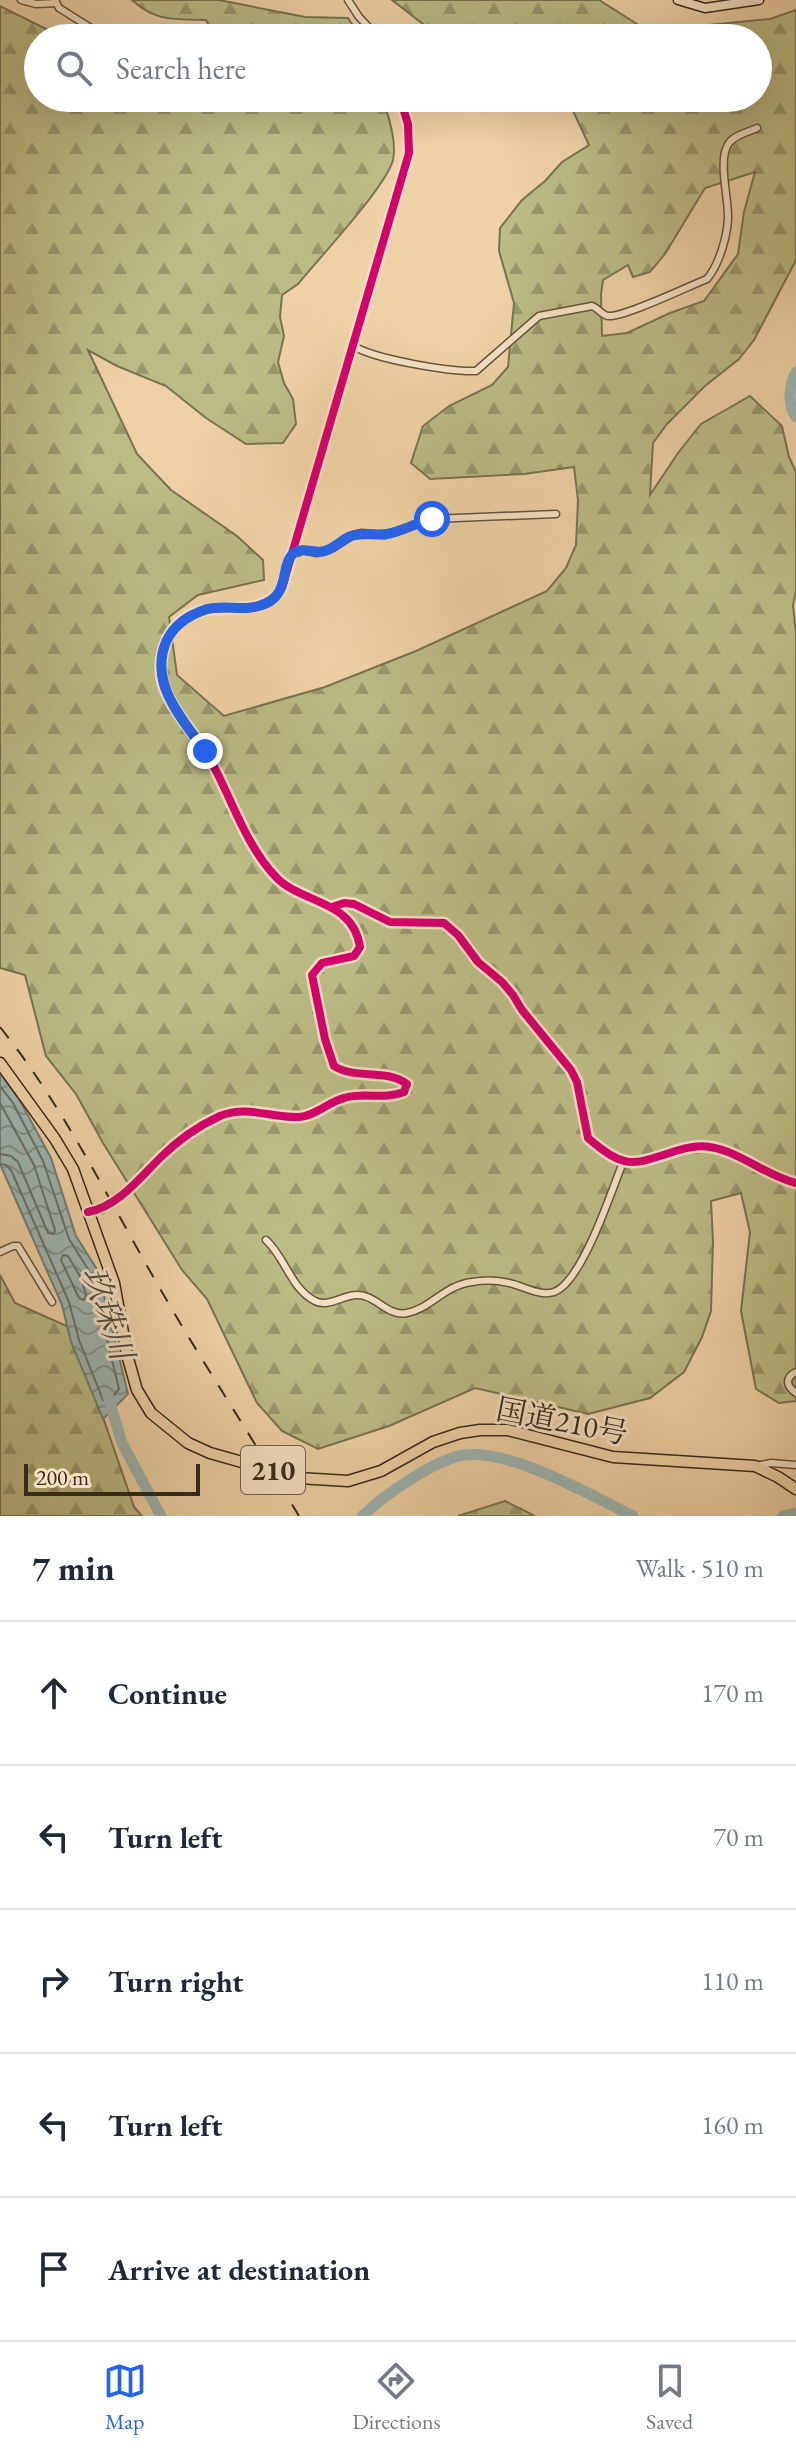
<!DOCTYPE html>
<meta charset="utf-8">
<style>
body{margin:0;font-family:"EB Garamond","Noto Serif JP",serif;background:#f2f2f3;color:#1f2937}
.scale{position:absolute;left:24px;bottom:20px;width:176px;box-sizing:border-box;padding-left:8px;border:4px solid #372b1e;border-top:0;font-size:22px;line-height:28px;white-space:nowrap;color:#372b1e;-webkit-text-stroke:6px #f4e1c4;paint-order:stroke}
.stop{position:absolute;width:24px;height:24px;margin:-18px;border:6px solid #2563eb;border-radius:50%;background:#fff}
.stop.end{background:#2563eb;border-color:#fff;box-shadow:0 2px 8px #0008}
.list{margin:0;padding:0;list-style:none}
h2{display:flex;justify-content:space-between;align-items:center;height:104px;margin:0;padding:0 32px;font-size:34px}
h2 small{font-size:26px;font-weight:400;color:#747a83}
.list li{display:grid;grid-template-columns:52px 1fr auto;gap:24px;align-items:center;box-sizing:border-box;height:144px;padding:0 32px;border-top:2px solid #e0e1e3}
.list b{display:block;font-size:30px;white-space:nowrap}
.list em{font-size:26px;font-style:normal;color:#747a83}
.icon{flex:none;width:44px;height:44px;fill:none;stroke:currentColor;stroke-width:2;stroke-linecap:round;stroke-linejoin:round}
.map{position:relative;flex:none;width:796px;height:1516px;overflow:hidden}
.search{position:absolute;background:#fff;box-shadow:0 8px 32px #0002;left:24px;right:24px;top:24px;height:88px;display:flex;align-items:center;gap:20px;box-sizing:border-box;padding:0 28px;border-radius:44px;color:#747a83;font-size:30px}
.sheet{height:824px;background:#fff}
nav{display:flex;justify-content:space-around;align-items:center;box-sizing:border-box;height:112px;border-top:2px solid #e0e1e3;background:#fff;font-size:22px;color:#747a83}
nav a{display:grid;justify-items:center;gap:4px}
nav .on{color:#2563eb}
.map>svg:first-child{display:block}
.forest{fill:url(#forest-firs);stroke:#797351;stroke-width:2;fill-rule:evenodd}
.water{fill:url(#water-waves);stroke:#747e76;stroke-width:2}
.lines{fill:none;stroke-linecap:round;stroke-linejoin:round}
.shore{stroke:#6a7068;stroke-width:2}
.river{stroke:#9db5b1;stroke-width:11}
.street-casing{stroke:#655440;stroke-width:9}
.secondary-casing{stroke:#372b1e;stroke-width:11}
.highway-casing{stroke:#372b1e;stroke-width:13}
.street{stroke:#f4e1c4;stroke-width:6}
.secondary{stroke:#f4e1c4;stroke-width:8}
.highway{stroke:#eed1a4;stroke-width:10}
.rail{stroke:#372b1e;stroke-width:2;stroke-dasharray:14 14;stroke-linecap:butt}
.cycleway-casing{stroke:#f4e1c4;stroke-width:13}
.cycleway{stroke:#d6006c;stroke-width:8}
.route{stroke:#2563eb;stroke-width:10}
.labels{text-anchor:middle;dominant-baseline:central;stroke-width:6;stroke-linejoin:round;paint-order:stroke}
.shield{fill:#f4e1c4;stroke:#706250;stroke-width:2}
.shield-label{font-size:28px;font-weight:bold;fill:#372b1e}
.street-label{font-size:30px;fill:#372b1e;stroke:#f4e1c4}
.water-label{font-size:32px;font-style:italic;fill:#504e43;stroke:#f4e1c4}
</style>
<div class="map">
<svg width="796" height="1516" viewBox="0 0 796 1516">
<defs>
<pattern id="forest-firs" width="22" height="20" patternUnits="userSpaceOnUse" patternTransform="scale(2)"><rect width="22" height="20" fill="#bbbb84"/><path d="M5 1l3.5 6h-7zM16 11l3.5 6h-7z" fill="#99986b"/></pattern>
<pattern id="water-waves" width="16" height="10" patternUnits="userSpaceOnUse" patternTransform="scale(2)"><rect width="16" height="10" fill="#9db5b1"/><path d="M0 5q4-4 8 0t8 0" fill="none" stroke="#81938f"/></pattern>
</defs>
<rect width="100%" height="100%" fill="#eed1a4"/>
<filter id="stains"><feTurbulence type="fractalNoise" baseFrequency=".0025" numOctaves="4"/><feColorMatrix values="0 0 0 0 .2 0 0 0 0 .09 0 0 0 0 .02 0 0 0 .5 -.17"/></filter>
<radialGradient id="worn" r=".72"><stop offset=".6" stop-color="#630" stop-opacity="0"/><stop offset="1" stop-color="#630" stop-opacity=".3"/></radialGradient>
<g class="forest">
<path d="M132,0h87l86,17 43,1 13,20h-145l-10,-18c-32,-1 -50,2 -74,-20z"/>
<path d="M392,0h207l49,31 122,-12 26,-9v250l-42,80 -15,19 -34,27 -38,38 -14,19 -3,52 28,-42 23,-29 49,-28 32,30 7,31 7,15v119l-3,14 3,29v767l-17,2 -23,-14 -15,-78 9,-79 -9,-39 -30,8 2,40 -2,70 -9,26 -18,35 -34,26 -62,16 -113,-26 -86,38 -71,23 -36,-18 -25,-28 -50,-104 -25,-29 -79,-127 -27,-49 -30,-38 -21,-81 -25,-7v-962l54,27 25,5h-41v60h345c5,18 14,43 10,62 -7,27 -74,98 -95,124l-16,11 -2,22 4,19 -6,26 6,21 9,16 3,25 -13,19 -37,1 -40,-26 -40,-32 -49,-20 -29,-16 49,104 34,36 66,46 26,24 1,20 -66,15 -29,22 8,58 47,41 101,-29 91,-36 131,-60 19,-23 10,-23 2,-45 -4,-33 -50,7 -94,5 -19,-16 12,-37 26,-20 43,-21 16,-18 6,-64 -15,-52 1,-23 22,-28 23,-19 17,-19 27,-17 -22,-47h191v-60h-317zM755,172l-11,40 -6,42 -34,47 -34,12 -43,20 -25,3 -1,-42 2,-14 25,-15 5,12 17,-5 15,-18 40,-66z"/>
<path d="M0,1275l15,28 65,29 6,36 48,139 8,9h-142z"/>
<path d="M505,1501l30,15h-77z"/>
</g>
<path class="water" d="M0,1073l19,26 32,59 25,78 22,35 30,123 -25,25 -32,-77 -9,-37 -62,-141z"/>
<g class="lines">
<g class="shore">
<path d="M0,1086l13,17 30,58 26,78 22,35 28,115 -11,13 -5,-2 -24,-60 -10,-38 -58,-132 -5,-5 -6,-1"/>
<path d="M0,1103l34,62 21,65 -1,4 -6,-1 -30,-71 -7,-6 -11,-2"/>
<path d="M63,1255l5,1 13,22 5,17 -2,5 -5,-2 -18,-38z"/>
</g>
<g class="river">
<path d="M796,372c-7,14 -9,32 0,45"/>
<path d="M108,1396l14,47 39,73"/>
<path d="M362,1516c7,-5 12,-11 19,-16 22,-17 48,-34 74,-43 45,-15 137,39 178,59"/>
<path d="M783,1516l13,-3"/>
</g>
<g class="street-casing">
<g id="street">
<path d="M21,0l15,4 20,-1"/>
<path d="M55,0l4,8 48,30"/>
<path d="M348,0l11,17 20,21"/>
<path d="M249,98l5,7"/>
<path d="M352,345c20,14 98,27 124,26l63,-55 53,-10c6,2 10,9 16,10 15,2 81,-30 99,-37 12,-14 20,-42 21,-60 1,-20 -11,-60 1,-76 6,-8 19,-11 28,-15"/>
<path d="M293,555l10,-5 14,3 16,-5 20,-13 9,-2 23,2 47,-16 124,-5"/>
<path d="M332,907l12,-4 10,1 36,18 54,1 14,12 20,27 24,20 11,13 9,15 49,60 6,12 11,56c39,34 46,26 91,12 10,-3 21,-5 31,-3 31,5 56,29 86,36"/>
<path d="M116,1197c38,-24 62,-64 105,-81 28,-11 51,2 79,1 16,-1 28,-15 44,-19 20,-6 41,2 60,-6l3,-8c-22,-16 -51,-4 -73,-18l-9,-27 -13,-64 10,-12 32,-7 6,-9c-7,-48 -60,-43 -85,-71 -30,-32 -44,-79 -65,-117 -14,-25 -36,-45 -46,-72 -6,-17 -3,-38 6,-53 31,-48 84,-5 112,-46l127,-435 -1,-29 -8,-26"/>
<path d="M88,1212l14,-2 8,-6"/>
<path d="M266,1240c19,17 25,49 49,61 12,7 29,-6 41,-6 20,-1 31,22 51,18 23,-4 38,-28 65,-31 11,-2 25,-2 37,1 16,3 36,18 52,5 25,-20 50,-95 62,-126"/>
<path d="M0,1252l13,-6h5l34,56"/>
<path d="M796,1372c-12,6 -9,15 0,21"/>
<path d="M756,1466l15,-3 25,2"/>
</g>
</g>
<g class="secondary-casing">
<path id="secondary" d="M678,0l27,8 54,-8"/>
</g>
<g class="highway-casing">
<path id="highway" d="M0,1063l55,76 18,30 41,114 13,72 10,35 14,23 37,30 22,10 88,25 50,3 33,-10 52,-29 27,-9 20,-3h28l105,27 142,9 23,11 18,12"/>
</g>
<use href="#street" class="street"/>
<use href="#secondary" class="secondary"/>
<use href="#highway" class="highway"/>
<path class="rail" d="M0,1027c56,70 97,150 141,228 49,89 106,174 158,261"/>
<g class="cycleway-casing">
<g id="cycleway">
<path d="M332,907l12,-4 10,1 36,18 54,1 14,12 20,27 24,20 11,13 9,15 49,60 6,12 11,56c39,34 46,26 91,12 10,-3 21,-5 31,-3 31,5 56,29 86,36"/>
<path d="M88,1212c29,-5 52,-34 72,-54 17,-17 38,-32 60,-42 28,-11 51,2 79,1 17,-1 29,-15 45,-19 19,-6 41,2 60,-6l3,-8c-22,-16 -51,-4 -73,-18l-9,-27 -13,-64 10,-12 32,-7 6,-9c-7,-48 -60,-43 -85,-71 -30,-32 -44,-79 -65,-117 -14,-25 -36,-45 -46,-72 -6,-17 -3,-38 6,-53 31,-48 84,-5 112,-46l127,-435 -1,-29 -8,-26"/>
</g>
</g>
<use href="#cycleway" class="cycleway"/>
</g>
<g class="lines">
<path class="route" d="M205,751c-23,-32 -56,-68 -39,-109 8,-18 23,-27 41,-33 20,-5 40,4 60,-6 23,-11 13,-40 28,-51 9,-5 20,2 30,-1 10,-3 16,-11 26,-15 12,-4 23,0 36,-2 15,-2 30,-12 45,-15"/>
</g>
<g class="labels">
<rect class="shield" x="241" y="1446" width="64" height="48" rx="6"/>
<g class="shield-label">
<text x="273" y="1470">210</text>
</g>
<g class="street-label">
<text transform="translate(562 1421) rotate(11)">国道210号</text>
</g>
<g class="water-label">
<text transform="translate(108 1313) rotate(71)">玖珠川</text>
</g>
</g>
<rect width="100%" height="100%" filter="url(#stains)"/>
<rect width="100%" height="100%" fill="url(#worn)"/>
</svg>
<div class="scale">200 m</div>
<div class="stop" style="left:432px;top:519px"></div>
<div class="stop end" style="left:205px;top:751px"></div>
<div class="search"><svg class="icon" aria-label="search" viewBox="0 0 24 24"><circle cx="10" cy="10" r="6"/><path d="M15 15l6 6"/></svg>Search here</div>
</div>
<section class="sheet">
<h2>7 min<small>Walk · 510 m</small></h2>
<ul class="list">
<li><svg class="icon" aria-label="ahead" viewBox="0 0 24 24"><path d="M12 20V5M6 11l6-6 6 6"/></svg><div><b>Continue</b></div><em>170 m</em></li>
<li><svg class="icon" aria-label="left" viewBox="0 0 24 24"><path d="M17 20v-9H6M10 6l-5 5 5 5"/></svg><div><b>Turn left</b></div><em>70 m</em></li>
<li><svg class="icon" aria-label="right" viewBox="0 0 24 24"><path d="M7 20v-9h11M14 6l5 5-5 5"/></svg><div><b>Turn right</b></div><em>110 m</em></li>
<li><svg class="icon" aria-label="left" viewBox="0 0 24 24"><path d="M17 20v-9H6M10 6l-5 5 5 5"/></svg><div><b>Turn left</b></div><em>160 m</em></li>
<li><svg class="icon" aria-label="arrive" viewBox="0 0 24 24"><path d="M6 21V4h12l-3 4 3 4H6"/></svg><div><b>Arrive at destination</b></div></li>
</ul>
</section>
<nav>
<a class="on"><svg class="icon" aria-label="map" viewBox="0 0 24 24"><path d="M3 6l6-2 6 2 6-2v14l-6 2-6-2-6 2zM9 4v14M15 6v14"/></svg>Map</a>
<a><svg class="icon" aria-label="directions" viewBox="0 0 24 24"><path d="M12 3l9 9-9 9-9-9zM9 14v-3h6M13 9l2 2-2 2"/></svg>Directions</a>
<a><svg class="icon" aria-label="saved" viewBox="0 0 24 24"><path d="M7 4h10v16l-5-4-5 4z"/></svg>Saved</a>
</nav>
